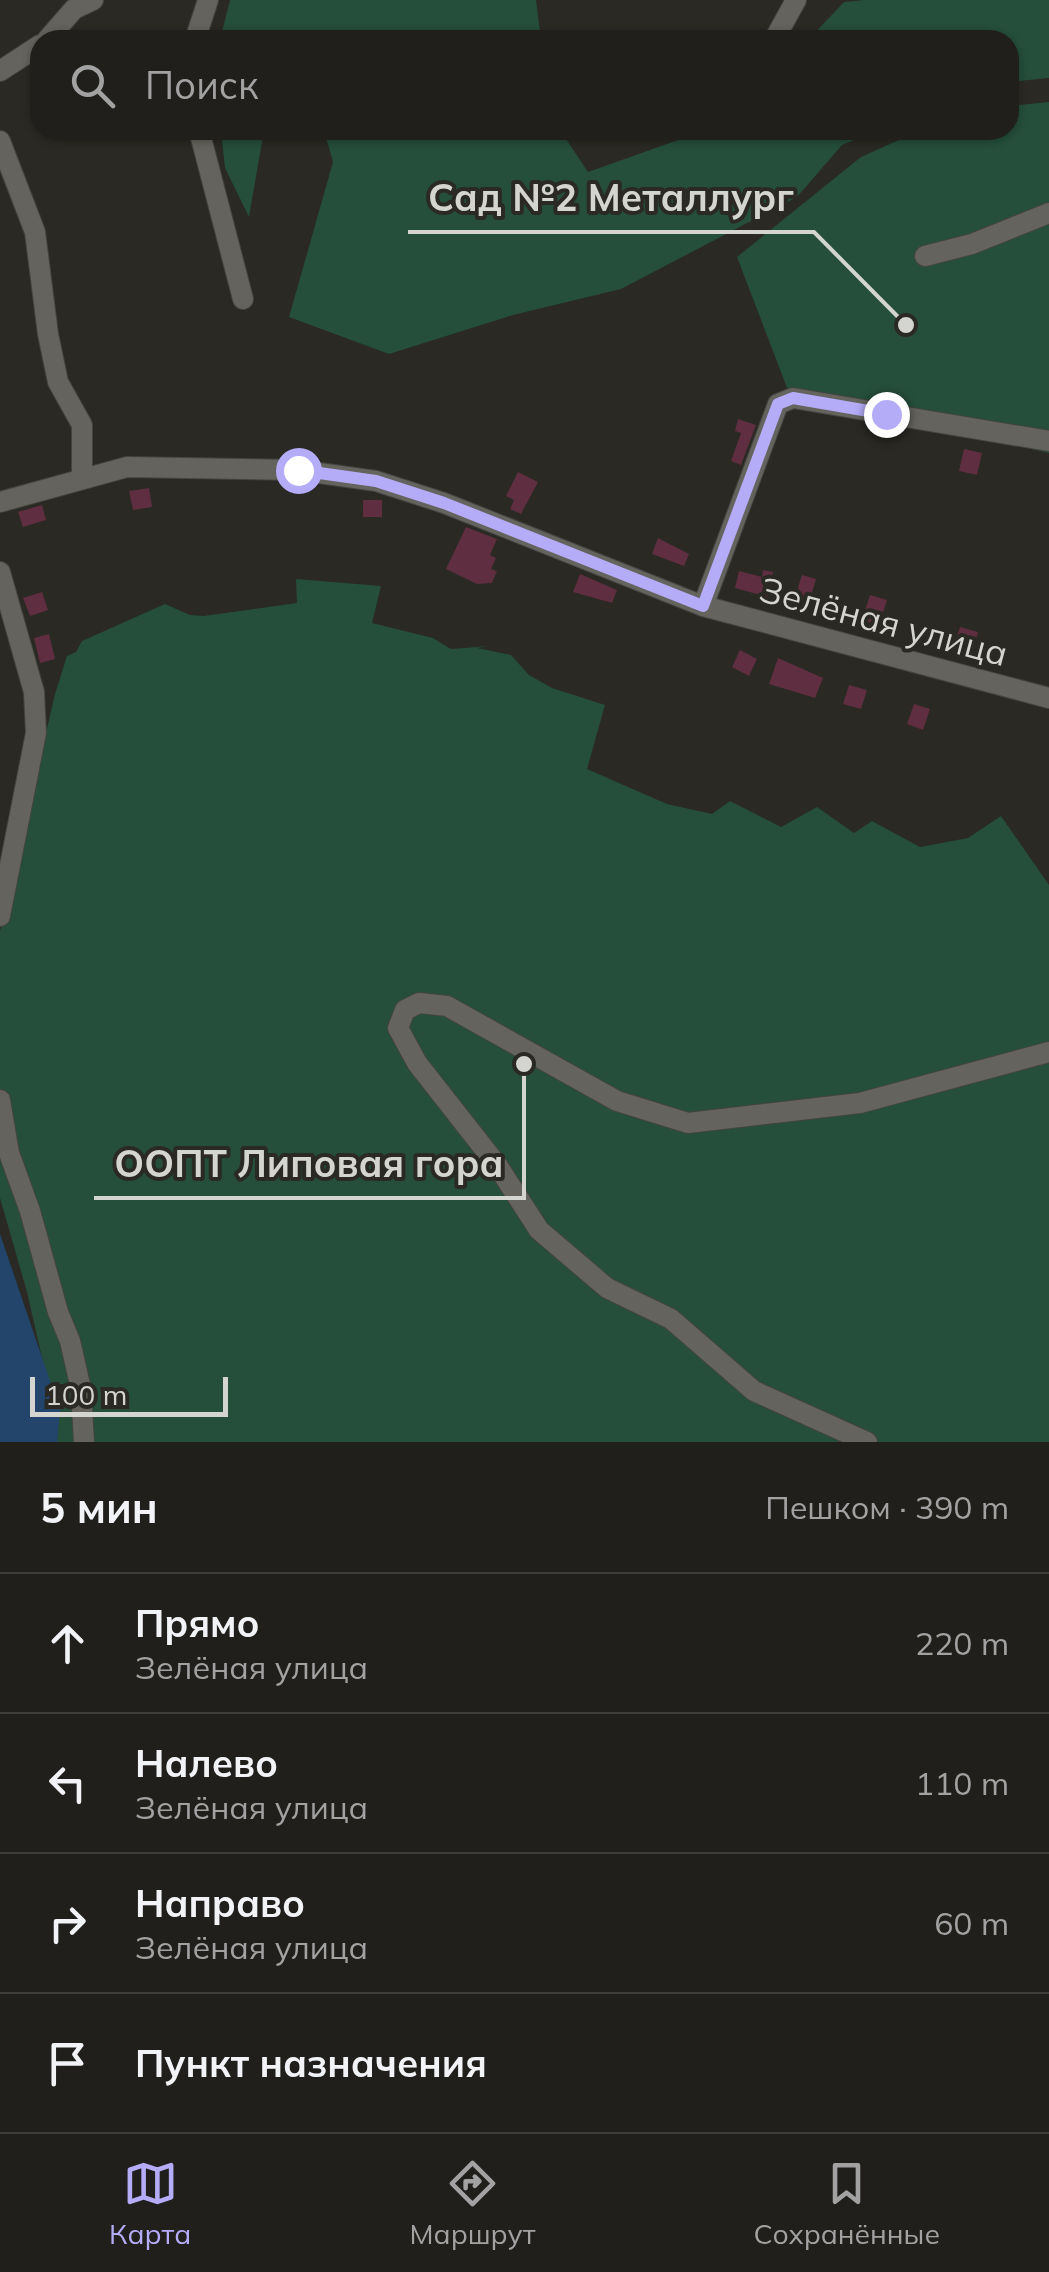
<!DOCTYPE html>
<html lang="ru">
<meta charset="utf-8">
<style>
body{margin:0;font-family:Mulish,sans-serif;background:#2d2c28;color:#f1f3f6}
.scale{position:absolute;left:30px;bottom:25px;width:198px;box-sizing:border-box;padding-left:10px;border:5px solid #d4d4d1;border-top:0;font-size:28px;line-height:35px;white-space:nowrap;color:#d4d4d1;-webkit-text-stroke:8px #2a2924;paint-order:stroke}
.stop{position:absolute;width:30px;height:30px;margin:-22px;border:8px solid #b5acf8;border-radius:50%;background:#fff}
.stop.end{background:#b5acf8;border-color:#fff;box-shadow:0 2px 10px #0008}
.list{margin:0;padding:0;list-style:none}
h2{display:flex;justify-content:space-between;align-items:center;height:130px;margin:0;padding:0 40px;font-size:42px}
h2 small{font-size:32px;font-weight:400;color:#a2a2a3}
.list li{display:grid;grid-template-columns:65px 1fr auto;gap:30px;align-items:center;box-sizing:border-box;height:140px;padding:0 40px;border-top:2px solid #3d3d3a}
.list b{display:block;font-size:38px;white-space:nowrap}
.list p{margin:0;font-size:32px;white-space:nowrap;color:#a2a2a3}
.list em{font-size:32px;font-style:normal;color:#a2a2a3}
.icon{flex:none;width:55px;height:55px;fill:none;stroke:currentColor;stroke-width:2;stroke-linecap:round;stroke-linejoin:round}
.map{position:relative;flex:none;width:1049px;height:1442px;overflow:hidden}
.search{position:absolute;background:#201f1b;box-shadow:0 2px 8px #0004;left:30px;right:30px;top:30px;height:110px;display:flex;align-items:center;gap:25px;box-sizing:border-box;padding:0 35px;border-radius:30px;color:#a2a2a3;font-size:38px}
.sheet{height:690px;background:#201f1b}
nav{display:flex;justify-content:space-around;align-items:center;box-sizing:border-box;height:140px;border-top:2px solid #3d3d3a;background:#201f1b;font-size:28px;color:#a2a2a3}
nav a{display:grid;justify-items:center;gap:5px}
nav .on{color:#b5acf8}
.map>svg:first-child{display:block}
.green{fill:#254e3b}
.water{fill:#23456b}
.building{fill:#5f2e41}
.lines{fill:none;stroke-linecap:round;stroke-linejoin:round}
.minor-casing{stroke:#444440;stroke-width:22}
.minor{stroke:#64635d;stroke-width:20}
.route{stroke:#b5acf8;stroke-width:12}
.labels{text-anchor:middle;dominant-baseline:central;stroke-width:8;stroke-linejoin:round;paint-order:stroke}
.street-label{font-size:35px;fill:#d4d4d1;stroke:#2a2924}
.leader{fill:none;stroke:#d4d4d1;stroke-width:4}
.callout-dot{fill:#d4d4d1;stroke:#2a2924;stroke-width:4}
.callout-label{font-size:38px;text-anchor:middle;font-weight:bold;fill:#d4d4d1;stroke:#2a2924;stroke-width:8;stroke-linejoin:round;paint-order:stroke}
</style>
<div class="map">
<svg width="1049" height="1442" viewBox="0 0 1049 1442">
<rect width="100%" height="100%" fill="#2a2924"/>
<g class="green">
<path d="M230,0h306l5,40h-321z"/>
<path d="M864,0h185v78l-40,4v-42h-201l36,-38z"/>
<path d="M1049,102v351l-260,-60 -52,-136 124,-100 60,-27h88v-24z"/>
<path d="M221,130h48l-6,6 -14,81 -24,-49z"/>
<path d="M324,130h236l28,42 93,-33 12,-9h185l-36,15 -45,52 -176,92 -108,26 -124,39 -100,-37 44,-155z"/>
<path d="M296,579l85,7 -9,37 61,15 18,11 39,-3 -13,2 34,7 18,20 23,13 53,17 -18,64 80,35 45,10 18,-13 51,26 36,-20 37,26 18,-12 48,26 48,-9 33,-22 48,69v557h-999l2,-40 -25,-110 -27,-94v-267l55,-237 12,-38 9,-4 6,-11 83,-37 25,11 14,1 93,-13z"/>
</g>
<path class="water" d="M0,1234l60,176 -3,32h-57z"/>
<g class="building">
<path d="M738,419l18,6 -15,40 -10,-4 10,-28 -6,-2z"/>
<path d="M964,449l18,4 -5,22 -18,-4z"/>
<path d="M518,472l20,10 -17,32 -11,-5 4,-9 -8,-4z"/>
<path d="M149,488l3,19 -19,3 -4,-19z"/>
<rect x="363" y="500" width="19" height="17"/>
<path d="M42,505l4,15 -23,7 -5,-15z"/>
<path d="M466,527l31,12 -7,16 6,3 -5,11 6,2 -5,12 -15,1 -31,-15z"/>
<path d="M658,538l31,16 -5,12 -32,-12z"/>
<path d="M763,570l10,2 -5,25 -33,-9 4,-17 23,6z"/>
<path d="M580,574l37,16 -5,13 -39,-11z"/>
<path d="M802,575l14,4 -8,27 -14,-6z"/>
<path d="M42,592l6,18 -18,6 -7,-18z"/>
<path d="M870,595l17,5 -8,25 -17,-5z"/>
<path d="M960,627l18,5 -6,20 -18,-5z"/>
<path d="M49,634l6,25 -15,4 -6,-25z"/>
<path d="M740,650l17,9 -8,17 -17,-9z"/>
<path d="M778,658l45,20 -8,20 -46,-14z"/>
<path d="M849,685l18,5 -6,19 -18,-5z"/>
<path d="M914,704l16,5 -7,21 -16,-6z"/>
</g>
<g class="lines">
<g class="minor-casing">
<g id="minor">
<path d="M47,40l27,-31 19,-9"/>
<path d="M195,40l13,-40"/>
<path d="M774,40l22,-40"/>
<path d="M0,71l40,-26"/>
<path d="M199,130l44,169"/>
<path d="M0,141l35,91 13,102 10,48 24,43v52"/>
<path d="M925,256l47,-12 77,-31"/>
<path d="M0,502l127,-35 171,3 78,11 68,22 259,103 346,92"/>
<path d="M0,572l34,120 2,41 -36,183"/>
<path d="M703,606l75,-202 15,-6 256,43"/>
<path d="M0,1100l9,53 21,58 28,101 12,29 11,48 3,53"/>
<path d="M867,1442l-113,-51 -83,-72 -64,-31 -68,-58 -42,-65 -80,-102 -19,-35 7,-18 14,-7 28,3 170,95 71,22 172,-20 189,-51"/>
</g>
</g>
<use href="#minor" class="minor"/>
</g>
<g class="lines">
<path class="route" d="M298,470l78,11 68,22 259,103 75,-202 15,-6 93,16"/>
</g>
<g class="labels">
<g class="street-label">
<text transform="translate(884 621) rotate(15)">Зелёная улица</text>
</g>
</g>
<path class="leader" d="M906 325L814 232H408M524 1064L524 1198H94"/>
<g class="callout-dot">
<circle cx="906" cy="325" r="10"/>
<circle cx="524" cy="1064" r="10"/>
</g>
<g class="callout-label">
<text x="611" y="211">Сад №2 Металлург</text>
<text x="309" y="1177">ООПТ Липовая гора</text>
</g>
</svg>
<div class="scale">100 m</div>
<div class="stop" style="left:298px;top:470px"></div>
<div class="stop end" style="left:886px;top:414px"></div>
<div class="search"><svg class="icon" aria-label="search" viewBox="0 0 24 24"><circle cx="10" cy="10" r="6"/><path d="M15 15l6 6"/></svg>Поиск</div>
</div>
<section class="sheet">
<h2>5 мин<small>Пешком · 390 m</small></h2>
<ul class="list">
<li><svg class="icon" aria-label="ahead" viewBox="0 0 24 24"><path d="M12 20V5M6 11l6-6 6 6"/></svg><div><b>Прямо</b><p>Зелёная улица</p></div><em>220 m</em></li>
<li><svg class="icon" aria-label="left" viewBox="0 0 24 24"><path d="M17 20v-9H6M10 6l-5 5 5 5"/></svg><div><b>Налево</b><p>Зелёная улица</p></div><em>110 m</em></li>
<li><svg class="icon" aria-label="right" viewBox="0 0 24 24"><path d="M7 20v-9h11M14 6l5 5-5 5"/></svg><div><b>Направо</b><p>Зелёная улица</p></div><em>60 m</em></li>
<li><svg class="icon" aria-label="arrive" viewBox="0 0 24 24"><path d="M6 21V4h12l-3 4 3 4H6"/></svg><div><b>Пункт назначения</b></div></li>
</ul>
</section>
<nav>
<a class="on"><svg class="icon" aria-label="map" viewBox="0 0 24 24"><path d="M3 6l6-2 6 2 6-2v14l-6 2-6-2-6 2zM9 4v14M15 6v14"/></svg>Карта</a>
<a><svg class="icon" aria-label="directions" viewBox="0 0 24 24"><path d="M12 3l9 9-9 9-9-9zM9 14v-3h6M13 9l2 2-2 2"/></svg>Маршрут</a>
<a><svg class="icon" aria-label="saved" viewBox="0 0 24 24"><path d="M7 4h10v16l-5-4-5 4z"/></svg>Сохранённые</a>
</nav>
